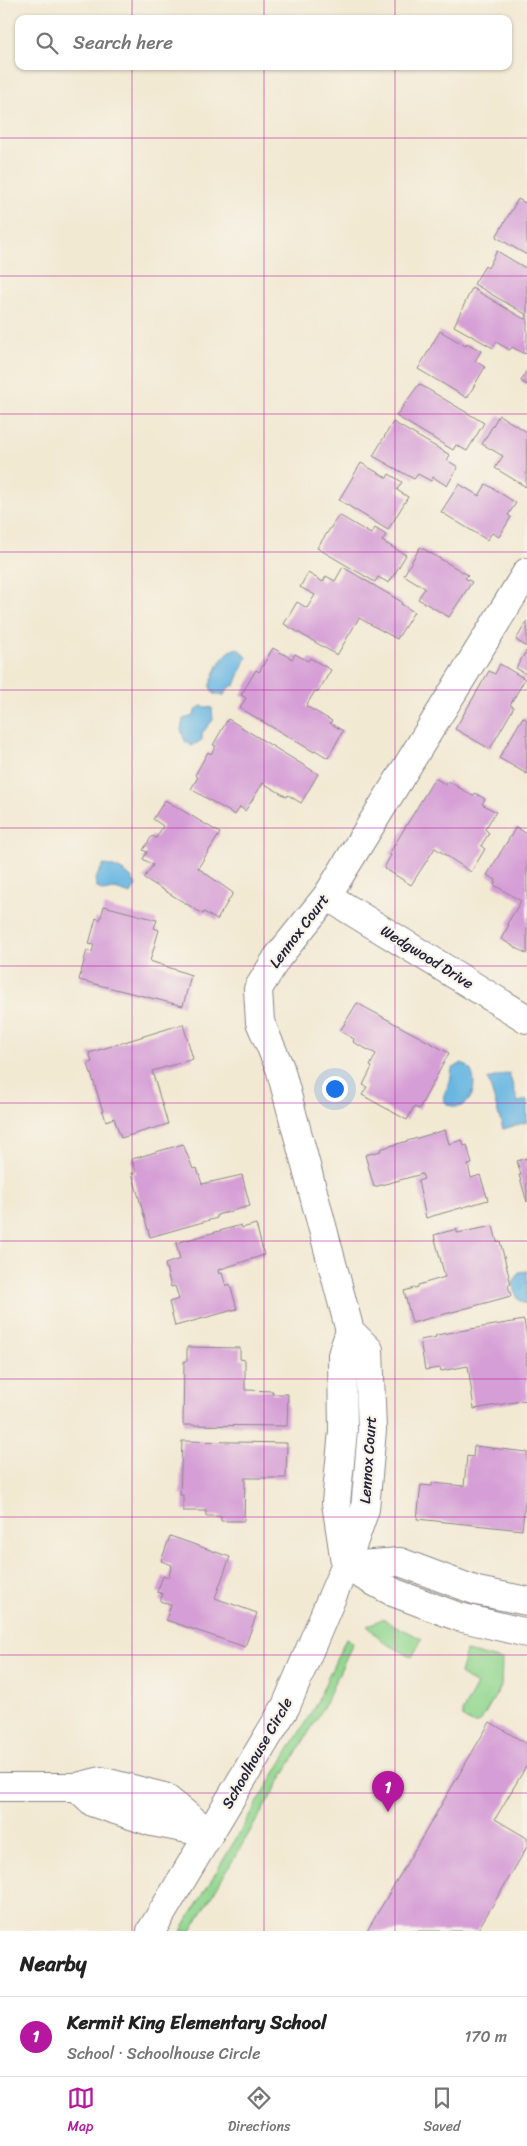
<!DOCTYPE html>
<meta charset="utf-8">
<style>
body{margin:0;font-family:Sriracha,sans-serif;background:#f2f2f2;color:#222}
.you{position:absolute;left:334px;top:1088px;width:18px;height:18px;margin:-12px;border:4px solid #fff;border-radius:50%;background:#1a73e8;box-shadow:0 0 0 8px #1a73e833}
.badge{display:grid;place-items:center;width:32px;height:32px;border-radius:50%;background:#b5179e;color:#fff;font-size:16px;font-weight:700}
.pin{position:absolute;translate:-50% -41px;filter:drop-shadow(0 1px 2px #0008)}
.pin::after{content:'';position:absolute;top:26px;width:18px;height:15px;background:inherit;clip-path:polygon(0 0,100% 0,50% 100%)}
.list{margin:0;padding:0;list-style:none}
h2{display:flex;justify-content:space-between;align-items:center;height:65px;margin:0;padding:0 20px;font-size:21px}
h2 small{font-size:16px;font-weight:400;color:#767676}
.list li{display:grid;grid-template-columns:32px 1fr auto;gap:15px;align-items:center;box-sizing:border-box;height:80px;padding:0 20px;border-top:1px solid #e0e0e0}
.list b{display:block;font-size:19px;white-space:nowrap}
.list p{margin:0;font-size:16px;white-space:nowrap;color:#767676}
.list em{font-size:16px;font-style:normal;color:#767676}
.icon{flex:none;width:28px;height:28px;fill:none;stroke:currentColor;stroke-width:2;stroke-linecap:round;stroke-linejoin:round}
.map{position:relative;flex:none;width:527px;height:1931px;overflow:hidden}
.search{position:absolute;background:#fff;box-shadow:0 1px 4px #0004;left:15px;right:15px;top:15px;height:55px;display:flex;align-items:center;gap:12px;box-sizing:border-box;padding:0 18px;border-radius:10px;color:#767676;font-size:19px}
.sheet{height:145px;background:#fff}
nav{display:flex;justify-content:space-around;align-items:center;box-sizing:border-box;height:70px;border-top:1px solid #e0e0e0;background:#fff;font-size:14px;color:#767676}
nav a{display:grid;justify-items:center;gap:2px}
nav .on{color:#b5179e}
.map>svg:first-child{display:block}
.green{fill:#92d78f;stroke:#5a7c65}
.water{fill:#67b6e1;stroke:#446c8e}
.building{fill:#d59ed6}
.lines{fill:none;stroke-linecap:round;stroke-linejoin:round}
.minor-casing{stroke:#8a8687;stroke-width:30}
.minor{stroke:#fff;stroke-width:28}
.grid{fill:none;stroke:#b5179e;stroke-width:1;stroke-opacity:0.55}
.labels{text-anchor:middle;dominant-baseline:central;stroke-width:4.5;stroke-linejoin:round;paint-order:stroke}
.street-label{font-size:15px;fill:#22223b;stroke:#f7f3e8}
</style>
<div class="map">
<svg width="527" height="1931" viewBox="0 0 527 1931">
<rect width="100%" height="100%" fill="#f7f3e8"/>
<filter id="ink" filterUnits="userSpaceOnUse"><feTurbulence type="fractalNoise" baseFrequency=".02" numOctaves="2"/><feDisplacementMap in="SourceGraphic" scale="10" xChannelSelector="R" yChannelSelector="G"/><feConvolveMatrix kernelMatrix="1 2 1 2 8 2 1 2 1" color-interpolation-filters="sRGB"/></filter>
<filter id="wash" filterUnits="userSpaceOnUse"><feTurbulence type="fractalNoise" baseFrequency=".0096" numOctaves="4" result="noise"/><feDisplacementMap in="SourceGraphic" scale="20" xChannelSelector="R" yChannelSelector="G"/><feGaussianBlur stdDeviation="1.12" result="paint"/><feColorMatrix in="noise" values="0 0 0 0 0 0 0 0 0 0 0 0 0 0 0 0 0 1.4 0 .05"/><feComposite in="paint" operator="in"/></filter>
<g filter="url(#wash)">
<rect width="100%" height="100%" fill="#f2e9d3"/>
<g class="green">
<path d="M382,1619l40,20 -10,18 -27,-14 -18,-17z"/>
<path d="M346,1638l7,5 -31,67 -131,221h-10l134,-225z"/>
<path d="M466,1651l36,9 -1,26 -21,36 -6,2 -11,-6 -1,-6 15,-27 -17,-11z"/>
</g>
<g class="water">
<path d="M238,648l9,9 -12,28 -6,2 -5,8 -10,-1 -4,-7c3,-13 13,-37 28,-39z"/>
<path d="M201,706l11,2 1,12 -11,13v7l-10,6 -7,-5 -4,-11 2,-11 11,-3 1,-5z"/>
<path d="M103,865c11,0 29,9 33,20l-5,9 -16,-5 -13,2 -5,-4 -2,-7z"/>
<path d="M462,1063c19,7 14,44 -6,44 -22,-5 -9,-15 -6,-26 1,-3 1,-8 2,-12z"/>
<path d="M509,1073l9,29 9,-2v22l-24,7 -15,-50z"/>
<path d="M527,1271v33c-11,-2 -11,-11 -14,-21l6,-11z"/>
</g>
<g id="blocks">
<g class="building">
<path d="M518,199l9,5v51l-31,-18z"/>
<path d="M497,251l30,18v82l-2,3 -13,-7 -2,3 -14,-8 -3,6 -39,-22 18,-38 52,31 3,-4 -53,-31 11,-18 3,2z"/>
<path d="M440,331l26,15 1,-3 14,8 -6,10 10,6 -18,31 -49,-29z"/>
<path d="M527,370v15l-6,-4z"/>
<path d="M419,384l65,39 -17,28 -11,-6 -3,5 -57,-34z"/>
<path d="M499,415l28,17 -1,55 -31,-19 8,-12 -21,-12z"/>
<path d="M393,422l57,33 -3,5 11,7 -11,19 -14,-9 -2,4 -13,-7 -4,5 -41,-23z"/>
<path d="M361,463l26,15 2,-4 13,8 -5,8 11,7 -20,33 -49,-30z"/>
<path d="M459,484l20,12 7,-12 30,19 -8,12 3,2 -12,20 -7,-4 -5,7 -46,-28z"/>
<path d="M339,515l32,19 4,-6 11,7 -4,6 24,14 -17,28 -11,-6 -3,5 -58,-34z"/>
<path d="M420,547l48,28 -3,3 7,4 -23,35 -31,-18 7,-11 -21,-13z"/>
<path d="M343,567l59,35 -1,2 13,8 -17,27 -38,-21 -22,37 -53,-31 13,-22 10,6 8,-13 -15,-8 8,-14 15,9 3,-6 9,5z"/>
<path d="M527,621v26l-11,-7z"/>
<path d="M273,648l19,11 3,-5 13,7 2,-3 21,12 -13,22 -3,-1 -9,15 26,15 -2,2 13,8 -15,27 -13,-8 -1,2 -74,-44 6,-10 -5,-3 15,-25 3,2z"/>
<path d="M527,650v25l-11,-7z"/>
<path d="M500,664l25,15 -15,26 4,2 -24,42 -35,-20 34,-58 6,3z"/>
<path d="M523,717l4,3v54l-28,-16z"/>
<path d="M228,719l90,55 -17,29 -13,-8 -1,2 -24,-14 -18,28 -5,-4 -5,8 -44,-26 7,-12 -3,-2 13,-23 3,2 5,-8 -3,-1z"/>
<path d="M435,778l11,7 2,-4 25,15 2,-3 10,6 -3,5 14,8 -11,17 4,4 -8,13 4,3 -14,23 -36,-24 -24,37 -27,-17 7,-13 -2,-1z"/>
<path d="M165,800l55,33 -22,35 35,25 -16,27 -13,-8 -1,2 -59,-36 9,-13 -10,-6 4,-7 -4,-2 9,-14 4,2 7,-12 -10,-7z"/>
<path d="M516,827l11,7v120l-26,-15 8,-14 -2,-1 14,-23 -27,-16 2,-5 -9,-5z"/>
<path d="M104,906l53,14 -3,8 5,2 -9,31 41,14 -8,31 -104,-26 8,-30 5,2 2,-7 -5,-1 7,-26 4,2z"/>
<path d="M357,1003l92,50 -30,56 -5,-2 -7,13 -45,-25 5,-8 -4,-2 9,-18 -2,-1 6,-12 -23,-12 1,-3 -14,-8z"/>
<path d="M183,1024l10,35 -41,12 16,53 -47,14 -7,-20 -8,3 -18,-57 4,-2 -3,-9z"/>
<path d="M445,1130l4,14 13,-4 2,6 3,-1 5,19 -4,1 3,13 9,-3 8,25 -62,18 -8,-37 6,-2 -2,-5 -48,13 -9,-32 16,-4 -1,-2z"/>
<path d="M183,1144l10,25 4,-1 5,16 40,-9 8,31 -33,9v3l-67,19 -18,-64h4l-4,-14z"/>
<path d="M527,1158v44l-8,-27h2l-4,-14z"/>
<path d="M256,1224l8,31 -46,15 1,4 3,-1 4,13 4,-2 7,25 -62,17 -6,-24 10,-3 -4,-13 -4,1 -6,-23 15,-5 -4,-16 65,-18 1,3z"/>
<path d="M493,1226l4,16 3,-1 11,43 -3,1 3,11 -99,27 -8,-32 14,-4v-2l27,-8 -11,-42 23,-6v4z"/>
<path d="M524,1320l3,17v63l-53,9 -6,-43 -27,5 -1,-3 -15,2 -5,-30 16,-3v-2z"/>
<path d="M187,1347l53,1v11l5,1v30l28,1 -1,3h16l-1,32 -104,-1 1,-64h3z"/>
<path d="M182,1441l105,2 -1,35h-41l-1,43h-23v-5h-15v-5h-23v-16h-3z"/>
<path d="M474,1446l53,6v31l-5,47 -105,-11 4,-34 11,1v-3l32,3 3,-30 6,1z"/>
<path d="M170,1536l60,21 -15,41 42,15 -12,34 -79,-27 5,-15 -11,-4 3,-7 -6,-2 6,-16 5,2 4,-13 -11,-4z"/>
<path d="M490,1722l37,22v21l-32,54 32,19v9l-18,31 -32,53h-110z"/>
</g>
</g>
</g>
<g filter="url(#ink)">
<use href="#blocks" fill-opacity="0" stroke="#8a8687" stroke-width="1"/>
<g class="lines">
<g class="minor-casing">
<g id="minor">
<path d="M327,896l200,123"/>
<path d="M345,1562l-9,-59 7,-72 -1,-76 8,-24"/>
<path d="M527,1601l-50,-10 -77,-29 -55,4 50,27 64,24 68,16"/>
<path d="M101,1781l63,16 45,36 -57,-11 -58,-19 -17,-16z"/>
<path d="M0,1787h77"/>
<path d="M151,1931l135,-225 59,-140 20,-57 7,-79 -3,-80 -19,-19 -70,-263 -20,-46 -2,-33 19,-31 50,-62 200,-324"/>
</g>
</g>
<use href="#minor" class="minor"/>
</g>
</g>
<path class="grid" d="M132,0v19M264,0v19M395,0v19M132,66v1865M264,66v1865M395,66v1865M0,138h527M0,276h527M0,414h527M0,552h527M0,690h527M0,828h527M0,966h527M0,1103h527M0,1241h527M0,1379h527M0,1517h527M0,1655h527M0,1793h527"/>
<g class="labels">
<g class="street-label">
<text transform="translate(299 931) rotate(-53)">Lennox Court</text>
<text transform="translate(427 957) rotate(32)">Wedgwood Drive</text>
<text transform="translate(368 1460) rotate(-86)">Lennox Court</text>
<text transform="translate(257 1753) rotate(-60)">Schoolhouse Circle</text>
</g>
</g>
</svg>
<div class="you"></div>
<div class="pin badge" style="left:388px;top:1812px">1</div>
<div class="search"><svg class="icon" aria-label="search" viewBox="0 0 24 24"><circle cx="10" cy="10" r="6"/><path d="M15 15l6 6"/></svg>Search here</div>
</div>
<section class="sheet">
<h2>Nearby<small></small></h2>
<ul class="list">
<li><span class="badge">1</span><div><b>Kermit King Elementary School</b><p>School · Schoolhouse Circle</p></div><em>170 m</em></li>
</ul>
</section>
<nav>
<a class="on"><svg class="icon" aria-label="map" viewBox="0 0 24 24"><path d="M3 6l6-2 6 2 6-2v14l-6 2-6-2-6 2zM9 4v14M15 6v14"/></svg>Map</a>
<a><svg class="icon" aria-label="directions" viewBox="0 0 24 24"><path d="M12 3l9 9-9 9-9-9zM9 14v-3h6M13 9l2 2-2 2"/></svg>Directions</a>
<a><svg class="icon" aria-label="saved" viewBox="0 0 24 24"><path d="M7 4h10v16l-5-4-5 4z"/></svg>Saved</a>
</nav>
